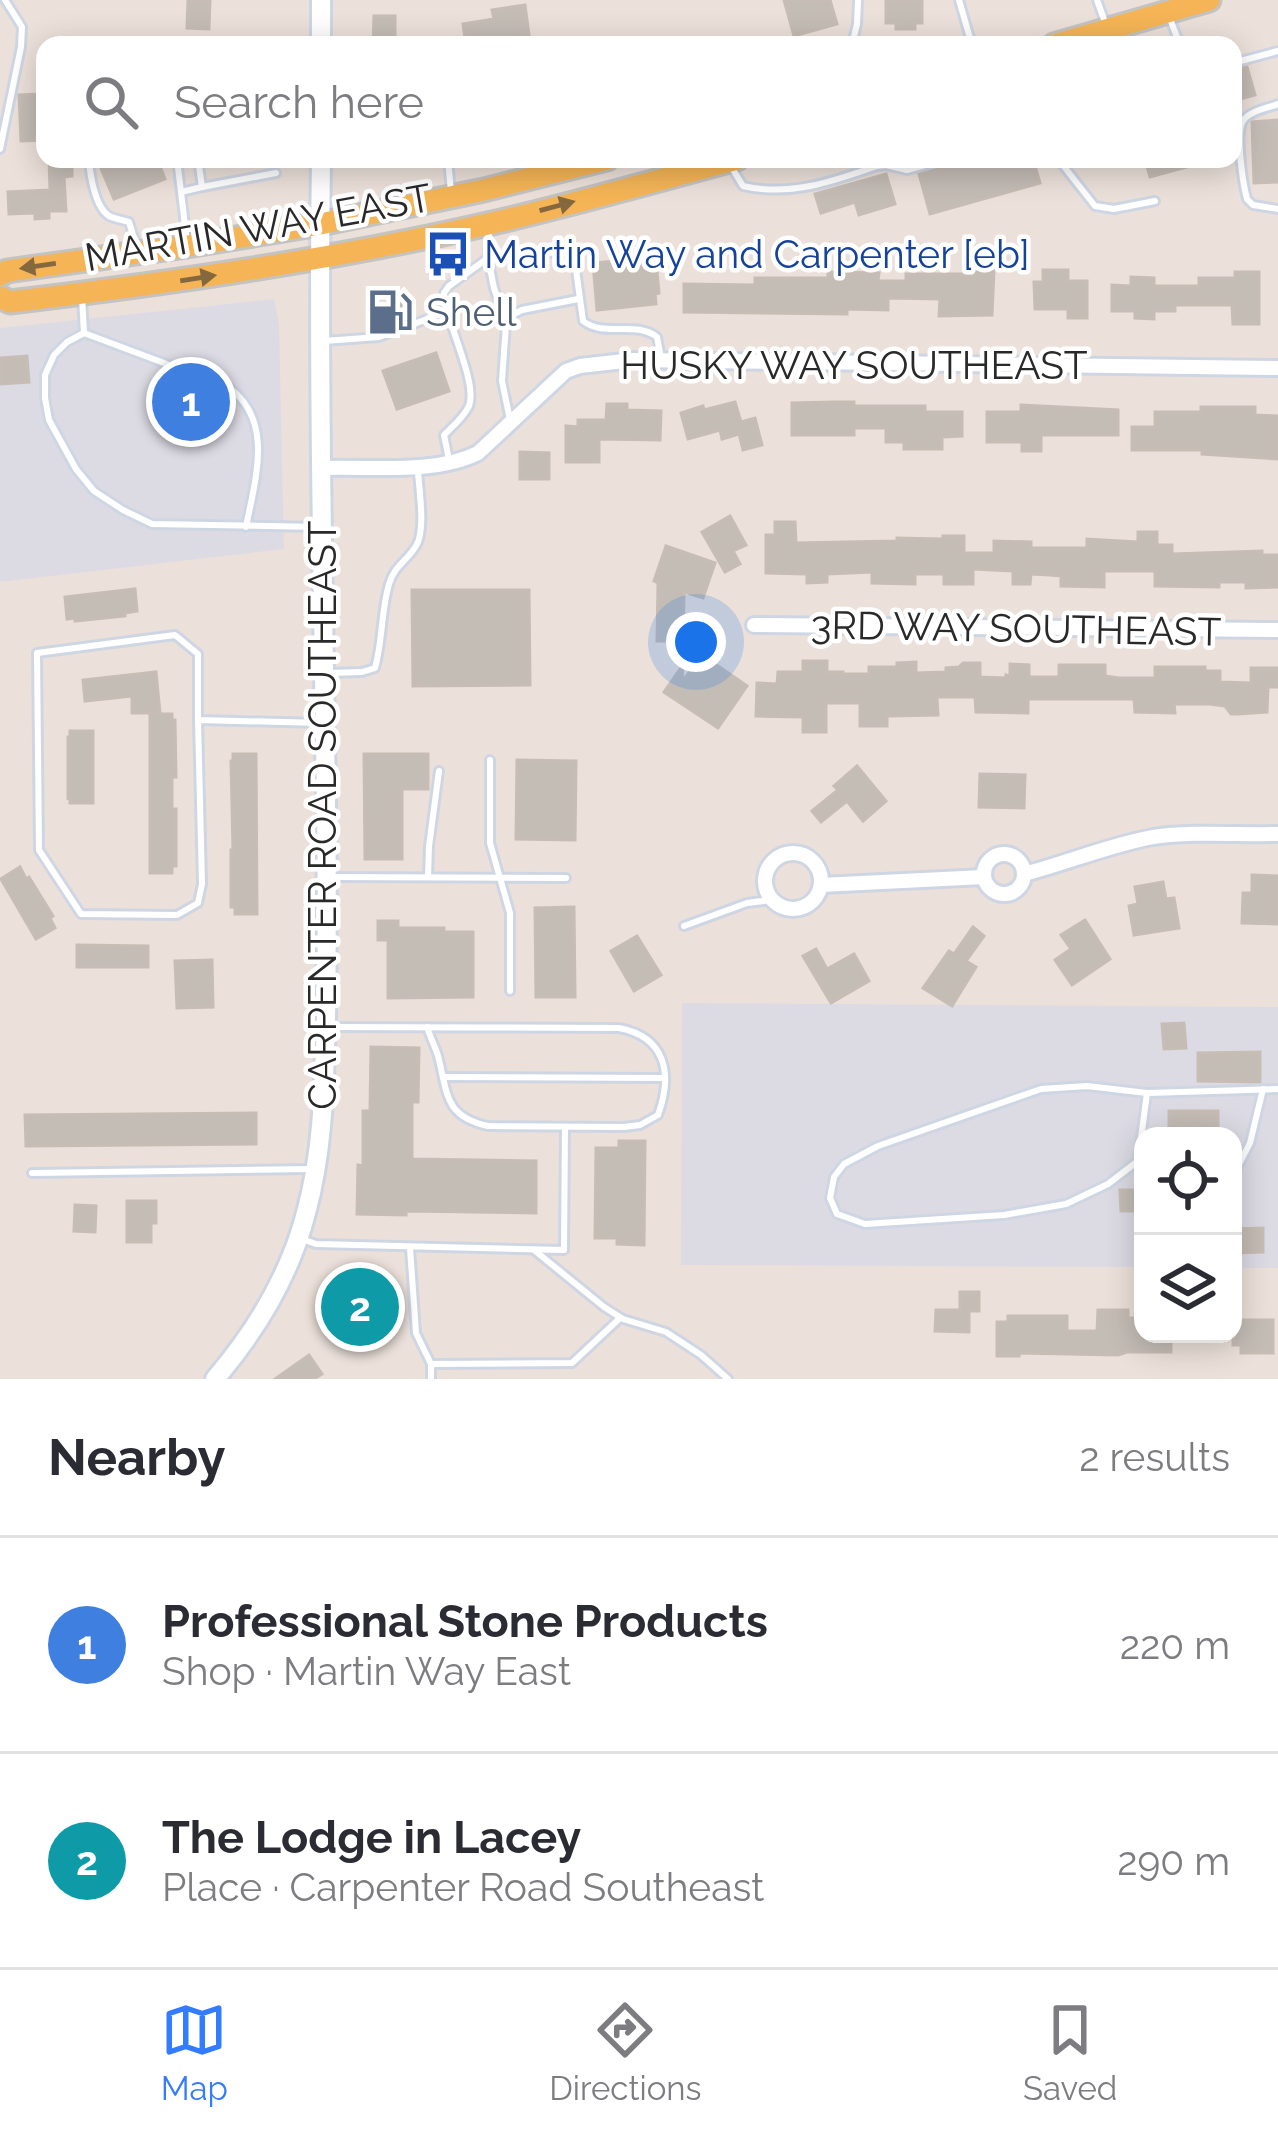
<!DOCTYPE html>
<meta charset="utf-8">
<style>
body{margin:0;font-family:Raleway,sans-serif;background:#f2f2f3;color:#2b2b33}
.controls{position:absolute;right:36px;bottom:36px;display:grid;overflow:hidden;border-radius:24px;box-shadow:0 6px 30px #0003}
.controls button{width:108px;height:108px;display:grid;place-items:center;padding:0;border:0;border-bottom:3px solid #e1e1e2;background:#fff;color:#2b2b33;font:60px sans-serif}
.you{position:absolute;left:696px;top:642px;width:42px;height:42px;margin:-30px;border:9px solid #fff;border-radius:50%;background:#1a73e8;box-shadow:0 0 0 18px #1a73e833}
.badge{display:grid;place-items:center;width:78px;height:78px;border-radius:50%;background:#347cff;color:#fff;font-size:39px;font-weight:700}
.pin{position:absolute;translate:-50% -50%;border:6px solid #fff;box-shadow:0 3px 12px #0006}
.list{margin:0;padding:0;list-style:none}
h2{display:flex;justify-content:space-between;align-items:center;height:156px;margin:0;padding:0 48px;font-size:51px}
h2 small{font-size:39px;font-weight:400;color:#7c7c81}
.list li{display:grid;grid-template-columns:78px 1fr auto;gap:36px;align-items:center;box-sizing:border-box;height:216px;padding:0 48px;border-top:3px solid #e1e1e2}
.list b{display:block;font-size:45px;white-space:nowrap}
.list p{margin:0;font-size:39px;white-space:nowrap;color:#7c7c81}
.list em{font-size:39px;font-style:normal;color:#7c7c81}
.icon{flex:none;width:66px;height:66px;fill:none;stroke:currentColor;stroke-width:2;stroke-linecap:round;stroke-linejoin:round}
.map{position:relative;flex:none;width:1278px;height:1379px;overflow:hidden}
.search{position:absolute;background:#fff;box-shadow:0 6px 30px #0003;left:36px;right:36px;top:36px;height:132px;display:flex;align-items:center;gap:30px;box-sizing:border-box;padding:0 42px;border-radius:24px;color:#7c7c81;font-size:45px}
.sheet{height:588px;background:#fff}
nav{display:flex;justify-content:space-around;align-items:center;box-sizing:border-box;height:168px;border-top:3px solid #e1e1e2;background:#fff;font-size:33px;color:#7c7c81}
nav a{display:grid;justify-items:center;gap:6px}
nav .on{color:#347cff}
.map>svg:first-child{display:block}
.industrial{fill:#dcdbe4}
.building{fill:#c4bdb6;stroke:#c7bdb4;stroke-width:3}
.lines{fill:none;stroke-linecap:round;stroke-linejoin:round}
.lane-casing{stroke:#cfd6e3;stroke-width:12}
.street-casing{stroke:#cfd6e3;stroke-width:20}
.secondary-casing{stroke:#cfd6e3;stroke-width:24}
.primary-casing{stroke:#c3c3c3;stroke-width:27}
.lane{stroke:#fff;stroke-width:6}
.street{stroke:#fff;stroke-width:14}
.secondary{stroke:#fff;stroke-width:18}
.primary{stroke:#f5b556;stroke-width:21}
.oneway{fill:#85683d}
.labels{text-anchor:middle;dominant-baseline:central;stroke-width:9;stroke-linejoin:round;paint-order:stroke}
.street-label{font-size:39px;fill:#292929;stroke:#fff}
.transit-label{font-size:39px;fill:#164399;stroke:#fff;text-anchor:start}
.service-label{font-size:39px;fill:#4e5e75;stroke:#fff;text-anchor:start}
</style>
<div class="map">
<svg width="1278" height="1379" viewBox="0 0 1278 1379">
<rect width="100%" height="100%" fill="#ece1da"/>
<g class="industrial">
<path d="M274,299l5,25 5,225 -284,33v-254z"/>
<path d="M682,1003l596,4v261h-45v-132h-90v131l-462,-2z"/>
</g>
<g class="building">
<path d="M188,0h22l-1,29 -22,-1z"/>
<path d="M784,0h46l7,24 -43,12z"/>
<path d="M886,0h36v23h-7v6h-19v-6h-10z"/>
<path d="M525,5l4,30 -32,6 1,4h-32l-3,-21 31,-5 -2,-9z"/>
<path d="M374,16h21v29h-22z"/>
<path d="M1247,67l8,28 -22,6v-31z"/>
<path d="M42,94l2,46 -23,1 -2,-46z"/>
<path d="M1278,120v62l-24,1 -2,-61z"/>
<path d="M49,159h23v17l-8,1 2,34h-17v7l-14,1v-6l-26,1 -1,-22 42,-2z"/>
<path d="M97,159h60l8,20 -51,20z"/>
<path d="M969,159h64l7,24 -110,31 -11,-40z"/>
<path d="M1145,159h56v4l-51,14z"/>
<path d="M886,174l9,30 -36,11 -4,-13 -34,11 -6,-19z"/>
<path d="M647,258l2,13h8l2,22 -4,1 1,10 -59,6 -4,-47z"/>
<path d="M971,270h23l-2,45 -53,1 1,-17 -52,-1v12l-41,-1v5l-163,-2v-28l71,1v-7h73v-6l51,1 -1,8h28v-7h65z"/>
<path d="M1043,270h25v11h19v37h-19v-9h-33l-1,-27h9z"/>
<path d="M1235,272h24v52h-26l-1,-19h-57v6h-21v8l-19,-1v-7h-23v-26l19,1v-9l23,1v8h45v-8h36z"/>
<path d="M404,297l7,18 -36,12 -6,-18z"/>
<path d="M436,353l13,38 -52,18 -14,-38z"/>
<path d="M27,356l2,26 -29,2v-26z"/>
<path d="M735,402l6,20 14,-4 7,27 -19,5 -4,-16 -17,5 -2,-9 -32,9 -7,-26 22,-7 1,4z"/>
<path d="M833,402h21v4h71v6h37v24l-20,1v12h-38v-7h-18v-14h-32v7h-62v-32z"/>
<path d="M607,404h20v6l34,1 -1,29 -61,-1v23h-33v-36l12,1v-7h28z"/>
<path d="M1021,405l97,5v25h-77v16h-19v-9h-35v-30h34z"/>
<path d="M1201,407h54v8l23,1v43l-76,-5v-4h-70v-23h23v-15h46z"/>
<path d="M520,452l29,1v26h-29z"/>
<path d="M730,516l16,29 -13,6 7,13 -15,8 -23,-40z"/>
<path d="M775,522h20l1,21 101,-2v-3l46,1v-3h21v17h30v-12l37,1v6h56v-9l51,3v-10h19v13h15v9l90,-3v4h16v32l-32,1v-6h-27v5l-64,-1v-15h-51v16l-43,-1v-10l-11,-1 -19,-1 -1,10h-17v-13l-40,-2v15h-29v-10h-29v10l-43,-1v-11l-45,2v8l-20,1v-9l-41,-1v-38h9z"/>
<path d="M666,546l49,17 -12,35 -19,-6 -1,49h-26l1,-58 -4,-2z"/>
<path d="M135,589l2,22 -12,2v3l-50,5v-3l-8,1 -2,-22z"/>
<path d="M412,590h117l1,95 -117,1z"/>
<path d="M702,655l45,31 -29,42 -54,-36 19,-27 -1,17z"/>
<path d="M803,661h24v11h16v2h26v-7h28v-4l19,-1v11l30,-1v-4l13,-1 4,-4h17v14l26,1v-3l4,1v-12l19,1v12h30v-12h46v11l14,2h36v-11h50v4h15v11l31,1v-15h27v19h-10l-1,25 -29,2h-7l-6,-8 -16,-2h-35l1,9 -40,-1 -1,-13h-106v14l-52,-1 -1,-15h-38l1,18 -51,1v10h-27v-23h-34v29h-23v-15l-47,-1 1,-33 20,1 1,-12h25z"/>
<path d="M156,672l4,41h-28v-17l-47,5 -2,-21z"/>
<path d="M150,714h22v6h3l1,57h-4v32h4v57h-4v7h-22z"/>
<path d="M70,731h23v72h-23v-6l-2,1v-61h2z"/>
<path d="M233,754h23l1,160h-22v-7h-4v-57h2l-2,-89h2z"/>
<path d="M364,754h64v35h-26v70h-37z"/>
<path d="M517,760l59,1 -1,79 -59,-1z"/>
<path d="M857,766l29,35 -23,20 -16,-20 -26,21 -9,-11 26,-21 -4,-4z"/>
<path d="M980,774l45,1 -1,33 -45,-1z"/>
<path d="M20,867l6,12 3,-2 24,39 -3,2 5,10 -19,11 -35,-60z"/>
<path d="M1252,875l26,1v48l-36,-1 1,-30h9z"/>
<path d="M1163,882l3,17 8,-1 5,30 -45,7 -5,-29 9,-2 -3,-17z"/>
<path d="M574,907l1,90h-39l-1,-89z"/>
<path d="M1085,920l25,39 -38,26 -17,-25 16,-11 -10,-14z"/>
<path d="M378,921h20v7h46v4h29v65l-85,1v-58h-10z"/>
<path d="M973,927l11,9 -18,25 10,6 -24,39 -29,-18 26,-37 5,3z"/>
<path d="M637,936l24,39 -27,16 -23,-40z"/>
<path d="M77,945l71,1v21h-71z"/>
<path d="M816,949l11,20 27,-15 15,27 -38,22 -28,-47z"/>
<path d="M212,960l1,47 -36,1 -2,-47z"/>
<path d="M1184,1023l2,25 -22,1 -2,-25z"/>
<path d="M371,1047l48,1 -1,54h-6v57l124,2v52l-130,-2v4l-49,-1 1,-49 5,1v-55h7z"/>
<path d="M1260,1052v30l-62,-1v-28z"/>
<rect x="1169" y="1111" width="49" height="25"/>
<path d="M256,1113v31l-230,2 -1,-31z"/>
<path d="M619,1141h26l-1,104 -27,-1v-6h-22l1,-90h23z"/>
<path d="M1120,1190h23v21h-22z"/>
<path d="M127,1201h29v22h-5v19h-24z"/>
<path d="M75,1205l21,1 -1,26 -21,-1z"/>
<path d="M1263,1228v24l-30,1v-24z"/>
<path d="M360,1279l22,11 -21,45 -23,-11z"/>
<path d="M960,1292h19v19h-10v21l-34,-1 1,-21h24z"/>
<path d="M1098,1310h30v8h15v16h28v18h-44l-9,3 -99,-2v3h-22v-34h11v-6h59v15h30z"/>
<path d="M1233,1320h40v33h-32v-8h-8z"/>
<path d="M309,1355l13,19 -8,5h-39z"/>
</g>
<g class="lines">
<g class="lane-casing">
<g id="lane">
<path d="M959,0l13,45"/>
<path d="M1097,0l9,25"/>
<path d="M1169,16l11,29"/>
<path d="M852,45l5,-21 1,-24"/>
<path d="M1233,63l45,-12"/>
<path d="M1278,104c-10,4 -29,7 -35,17 -8,12 0,63 4,78l6,6 25,4"/>
<path d="M0,149l21,-102 1,-20 -17,-27"/>
<path d="M89,159c1,16 6,48 20,57 6,3 14,4 20,6l8,26"/>
<path d="M177,159l10,83"/>
<path d="M448,159l3,33"/>
<path d="M874,159l3,7 9,-1 21,5 40,-11"/>
<path d="M1058,159l37,47 19,3 41,-8"/>
<path d="M732,168l11,18c47,11 91,-5 134,-20"/>
<path d="M202,187l74,-14"/>
<path d="M181,192l21,-5 -4,-28"/>
<path d="M82,297l2,36 -17,9 -13,13 -9,20v23l4,22 27,49 18,22 29,19 29,14 167,3"/>
<path d="M506,324l-12,-36 -6,-30 73,-6 9,3 5,7 8,59c22,17 52,-1 74,16l4,21"/>
<path d="M84,333l144,54c47,33 27,93 18,140"/>
<path d="M324,341l55,-4 67,-25"/>
<path d="M510,420l-8,-39 4,-57 6,-9 10,-5 56,-11"/>
<path d="M449,460l-5,-25c9,-9 20,-18 25,-29 9,-24 -23,-83 -25,-113l5,-7 39,-28 1,-30"/>
<path d="M328,673l34,-1 13,-4c8,-29 6,-57 14,-84 5,-18 18,-23 27,-38 10,-15 3,-56 2,-75"/>
<path d="M198,720l4,164 -4,19 -21,12 -96,-1 -42,-64 -2,-197 138,-18 23,19v66l123,3"/>
<path d="M490,760v83l20,70v78"/>
<path d="M330,877l236,1"/>
<path d="M428,877l1,-31 10,-75"/>
<path d="M684,926l63,-23 24,-3"/>
<path d="M329,1027c97,0 193,1 290,1 47,9 54,46 39,87l-18,10 -16,2 -136,-1c-44,-10 -40,-32 -50,-70 -3,-10 -8,-19 -11,-29"/>
<path d="M443,1077l221,1"/>
<path d="M1138,1161l-30,23 -42,20 -62,11 -139,9 -28,-10 -7,-16 4,-21 10,-13 34,-18 163,-57 46,-3 60,7"/>
<path d="M1143,1163l-5,-2 9,-68 131,-4"/>
<path d="M32,1173l279,-4"/>
<path d="M1233,1176l17,-33 13,-54"/>
<path d="M302,1239l14,5 248,6 1,-123"/>
<path d="M410,1248l6,85 15,31v15"/>
<path d="M534,1250l70,57 19,12 43,13 35,23 27,24"/>
<path d="M431,1364l141,-1 48,-45"/>
</g>
</g>
<g class="street-casing">
<g id="street">
<path d="M321,468c49,-2 113,7 157,-15l88,-82 14,-5 53,-6 645,8"/>
<path d="M754,625l524,5"/>
<circle cx="793" cy="881" r="28"/>
<circle cx="1004" cy="874" r="20"/>
<path d="M1024,874c43,-11 85,-29 129,-37 40,-6 84,-2 125,-3"/>
<path d="M821,885l163,-8"/>
</g>
</g>
<g class="secondary-casing">
<g id="secondary">
<path d="M321,0v45"/>
<path d="M215,1379c41,-48 75,-105 91,-166 18,-65 18,-132 20,-199 1,-69 1,-139 0,-209 -3,-215 -8,-431 -5,-646"/>
</g>
</g>
<g class="primary-casing">
<g id="primary">
<path d="M1054,45l155,-45"/>
<path d="M0,275l7,-4 180,-25 133,-22 164,-34 123,-31"/>
<path d="M0,297l10,5c160,-19 321,-42 478,-78 84,-19 166,-43 249,-65"/>
</g>
</g>
<use href="#lane" class="lane"/>
<use href="#street" class="street"/>
<use href="#secondary" class="secondary"/>
<use href="#primary" class="primary"/>
</g>
<defs><path id="oneway-solid" d="M-6-.8H1V-3.2L6.5 0L1 3.2V.8H-6Z" transform="scale(3)"/></defs>
<g class="oneway">
<use href="#oneway-solid" transform="translate(557 206) rotate(-15)"/>
<use href="#oneway-solid" transform="translate(38 266) rotate(172)"/>
<use href="#oneway-solid" transform="translate(198 278) rotate(-9)"/>
</g>
<defs>
<g id="bus-bare" transform="scale(3.6)"><path d="M-5-6H5V4H4V6H2V4H-2V6H-4V4H-5ZM-3.5-4V0h7V-4ZM-3.5 1.2v1.5H-2V1.2ZM2 1.2v1.5H3.5V1.2Z" fill="#1a4fb4" stroke="#fff" stroke-width="2.5" paint-order="stroke"/></g>
<g id="fuel-bare" transform="scale(3.6)"><path d="M-5.5-6h7V0h2V4h1.3V-2.5L3-4.5l.8-.8L6-3V5H2.5V1h-1V6h-7ZM-4.2-4.7v3.2H.2V-4.7Z" fill="#5c6f8a" stroke="#fff" stroke-width="2.5" paint-order="stroke"/></g>
</defs>
<g fill-rule="evenodd">
<use href="#bus-bare" x="448" y="254"/>
<use href="#fuel-bare" x="390" y="312"/>
</g>
<g class="labels">
<g class="street-label">
<text transform="translate(258 227) rotate(-10)">MARTIN WAY EAST</text>
<text x="854" y="365">HUSKY WAY SOUTHEAST</text>
<text transform="translate(1016 628) rotate(1)">3RD WAY SOUTHEAST</text>
<text transform="translate(322 815) rotate(-90)">CARPENTER ROAD SOUTHEAST</text>
</g>
<g class="transit-label">
<text x="484" y="254">Martin Way and Carpenter [eb]</text>
</g>
<g class="service-label">
<text x="426" y="312">Shell</text>
</g>
</g>
</svg>
<div class="controls">
<button><svg class="icon" aria-label="locate" viewBox="0 0 24 24"><circle cx="12" cy="12" r="6"/><path d="M12 2v4M12 18v4M2 12h4M18 12h4"/></svg></button>
<button><svg class="icon" aria-label="layers" viewBox="0 0 24 24"><path d="M12 4l9 5-9 5-9-5zM3 14l9 5 9-5"/></svg></button>
</div>
<div class="you"></div>
<div class="pin badge" style="left:191px;top:402px;background:#3f7fe0">1</div>
<div class="pin badge" style="left:360px;top:1307px;background:#0f9aa8">2</div>
<div class="search"><svg class="icon" aria-label="search" viewBox="0 0 24 24"><circle cx="10" cy="10" r="6"/><path d="M15 15l6 6"/></svg>Search here</div>
</div>
<section class="sheet">
<h2>Nearby<small>2 results</small></h2>
<ul class="list">
<li><span class="badge" style="background:#3f7fe0">1</span><div><b>Professional Stone Products</b><p>Shop · Martin Way East</p></div><em>220 m</em></li>
<li><span class="badge" style="background:#0f9aa8">2</span><div><b>The Lodge in Lacey</b><p>Place · Carpenter Road Southeast</p></div><em>290 m</em></li>
</ul>
</section>
<nav>
<a class="on"><svg class="icon" aria-label="map" viewBox="0 0 24 24"><path d="M3 6l6-2 6 2 6-2v14l-6 2-6-2-6 2zM9 4v14M15 6v14"/></svg>Map</a>
<a><svg class="icon" aria-label="directions" viewBox="0 0 24 24"><path d="M12 3l9 9-9 9-9-9zM9 14v-3h6M13 9l2 2-2 2"/></svg>Directions</a>
<a><svg class="icon" aria-label="saved" viewBox="0 0 24 24"><path d="M7 4h10v16l-5-4-5 4z"/></svg>Saved</a>
</nav>
